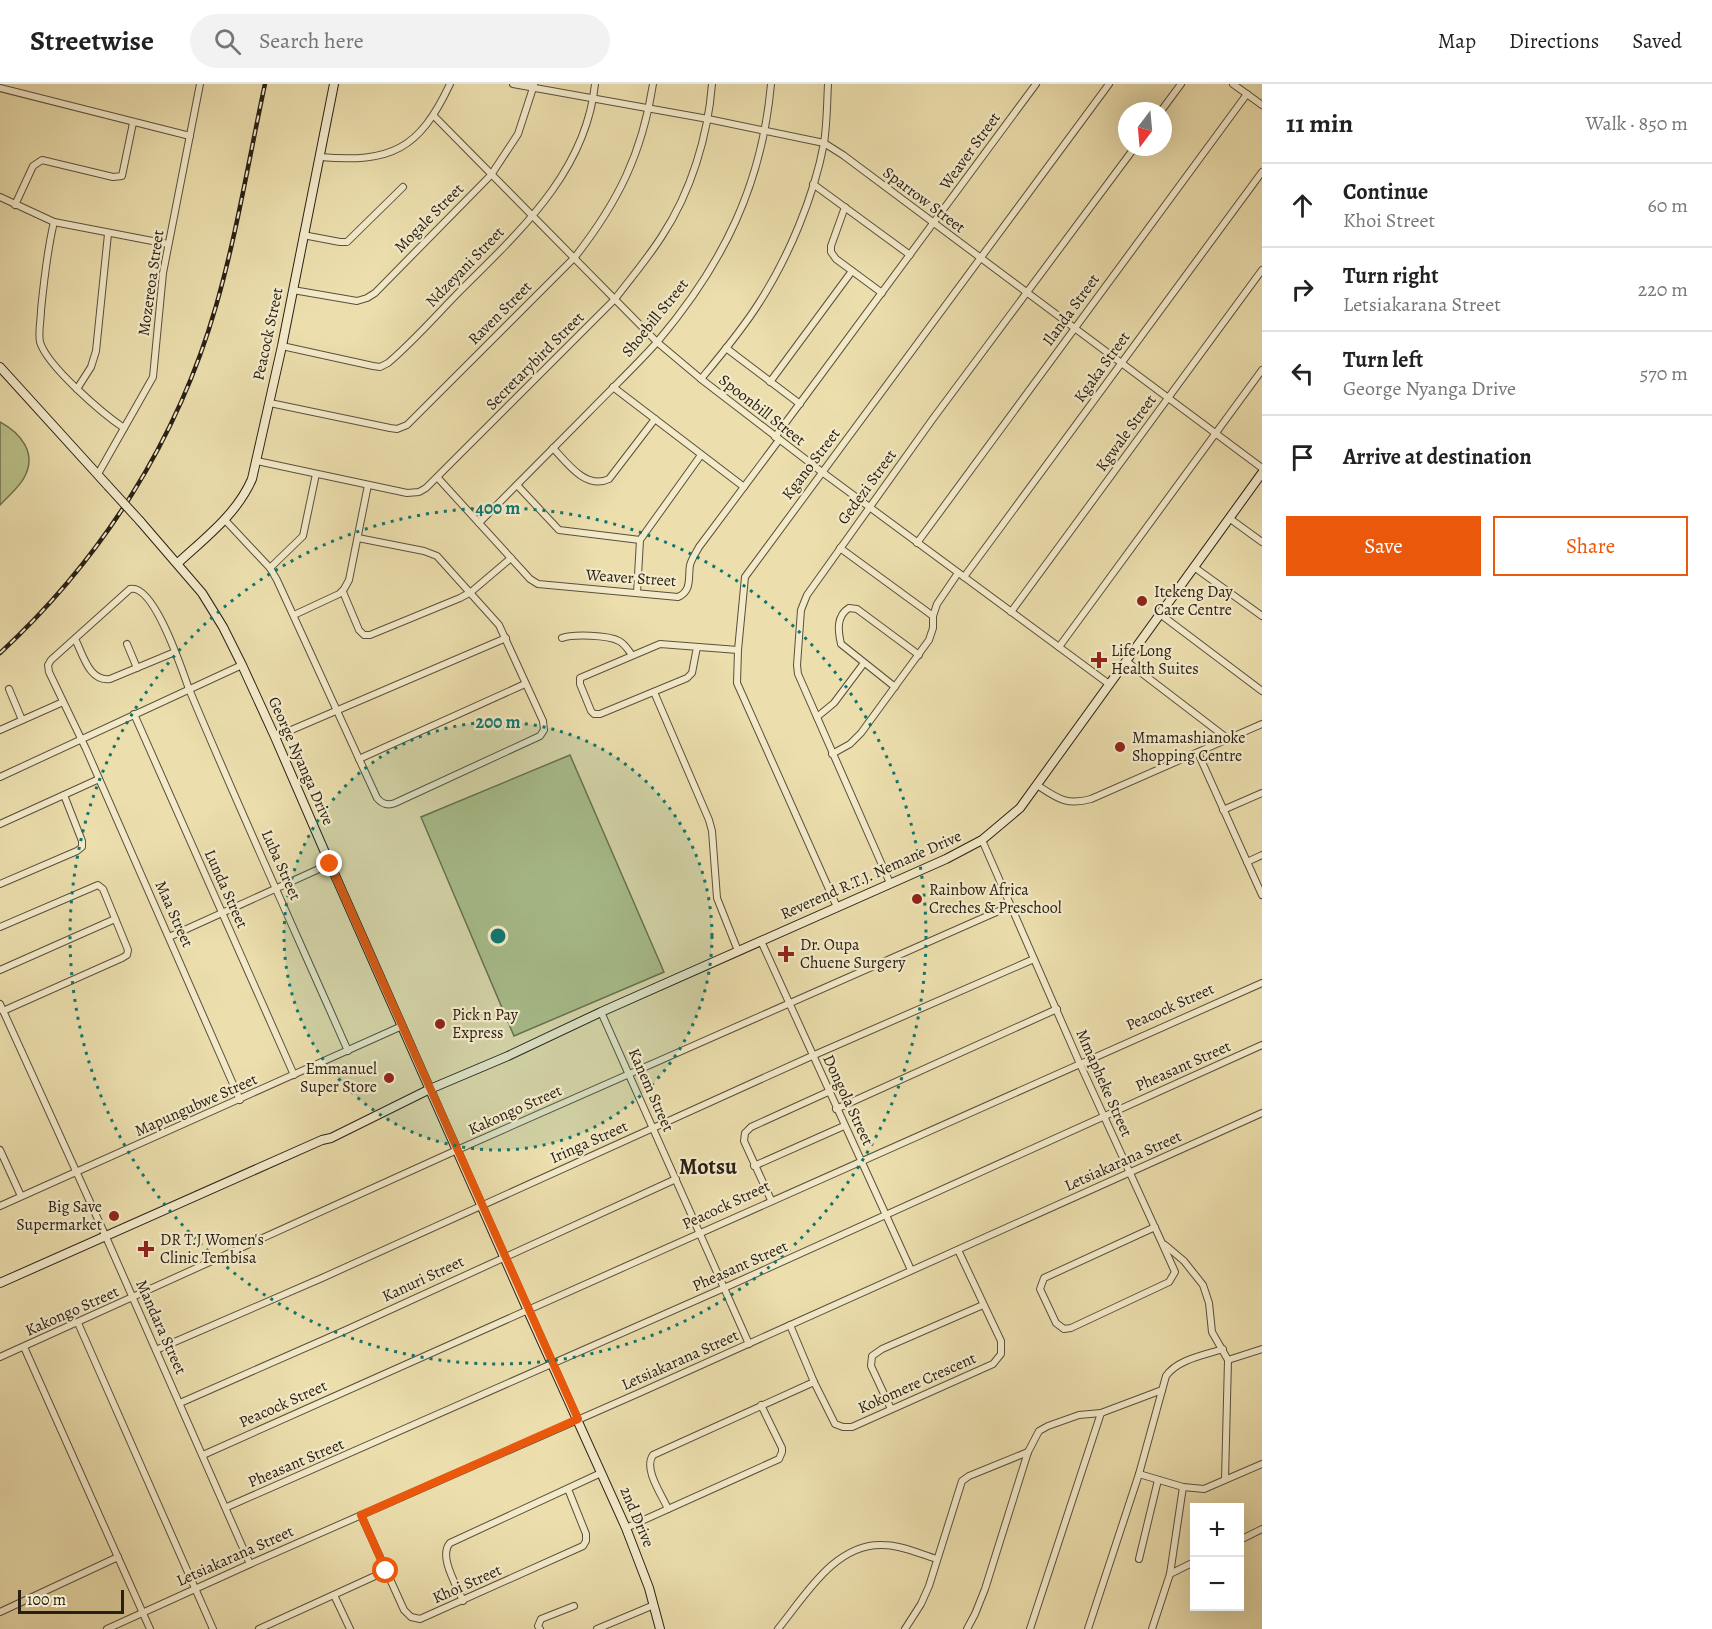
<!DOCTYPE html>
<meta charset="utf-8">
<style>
body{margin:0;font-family:Alegreya,serif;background:#f2f2f2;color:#222}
.controls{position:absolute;right:18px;bottom:18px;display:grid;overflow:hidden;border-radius:0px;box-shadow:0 6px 24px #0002}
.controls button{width:54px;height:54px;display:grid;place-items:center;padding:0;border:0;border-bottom:2px solid #e0e0e0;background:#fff;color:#222;font:30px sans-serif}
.compass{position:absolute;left:1118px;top:18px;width:54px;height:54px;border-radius:50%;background:#fff;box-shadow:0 6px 24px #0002;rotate:196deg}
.scale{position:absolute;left:18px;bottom:15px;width:106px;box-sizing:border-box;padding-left:6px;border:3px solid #292015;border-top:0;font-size:16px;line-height:21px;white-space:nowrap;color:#292015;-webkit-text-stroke:4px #f3eaca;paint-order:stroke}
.stop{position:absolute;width:18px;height:18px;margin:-14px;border:4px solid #ea580c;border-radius:50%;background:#fff}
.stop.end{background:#ea580c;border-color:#fff;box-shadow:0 2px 6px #0008}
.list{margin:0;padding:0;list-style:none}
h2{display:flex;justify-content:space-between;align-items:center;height:78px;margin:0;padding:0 24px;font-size:26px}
h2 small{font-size:20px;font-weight:400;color:#767676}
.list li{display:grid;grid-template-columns:39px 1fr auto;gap:18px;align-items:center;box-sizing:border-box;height:84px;padding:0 24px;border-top:2px solid #e0e0e0}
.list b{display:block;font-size:22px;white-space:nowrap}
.list p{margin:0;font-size:20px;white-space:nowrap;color:#767676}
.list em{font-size:20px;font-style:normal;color:#767676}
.actions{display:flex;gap:12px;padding:18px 24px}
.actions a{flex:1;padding:14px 0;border:2px solid #ea580c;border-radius:0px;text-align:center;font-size:21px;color:#ea580c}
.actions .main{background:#ea580c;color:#fff}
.icon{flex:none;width:33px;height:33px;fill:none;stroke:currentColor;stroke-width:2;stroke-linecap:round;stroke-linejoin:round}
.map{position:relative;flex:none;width:1262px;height:1545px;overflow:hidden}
header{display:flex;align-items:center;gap:36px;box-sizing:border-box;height:84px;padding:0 30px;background:#fff;border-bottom:2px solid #e0e0e0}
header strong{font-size:28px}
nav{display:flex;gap:33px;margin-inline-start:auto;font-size:21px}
.search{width:420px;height:54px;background:#f2f2f2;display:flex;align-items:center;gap:15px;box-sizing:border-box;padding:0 21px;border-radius:33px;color:#767676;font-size:22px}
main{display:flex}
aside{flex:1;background:#fff}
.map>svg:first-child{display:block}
.park{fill:#b9c189;stroke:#71704f;stroke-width:1.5}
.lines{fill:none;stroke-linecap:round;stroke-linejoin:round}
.street-casing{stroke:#5a503b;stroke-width:8}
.secondary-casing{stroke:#292015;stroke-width:10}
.street{stroke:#f3eaca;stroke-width:6}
.secondary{stroke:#f3eaca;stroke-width:8}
.rail-casing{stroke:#292015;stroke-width:4.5}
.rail{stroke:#f3eaca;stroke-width:2;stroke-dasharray:7;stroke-linecap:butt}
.secondary-bridge-casing{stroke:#292015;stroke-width:10;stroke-linecap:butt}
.secondary-bridge{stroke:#f3eaca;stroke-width:8}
.route{stroke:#ea580c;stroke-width:8}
.ring{fill:none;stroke:#0f766e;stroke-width:3;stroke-dasharray:3 6}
.poi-dot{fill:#8f2418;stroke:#f3eaca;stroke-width:2}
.labels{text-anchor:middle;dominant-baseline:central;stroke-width:4.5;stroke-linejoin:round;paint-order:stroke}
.street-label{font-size:16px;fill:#292015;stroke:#f3eaca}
.poi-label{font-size:16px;fill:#292015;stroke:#f3eaca;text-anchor:start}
.district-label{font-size:22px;font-weight:bold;fill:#292015;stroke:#f3eaca}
.centre{fill:#0f766e;stroke:#f3eaca;stroke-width:3}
.ring-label{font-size:18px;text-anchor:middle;font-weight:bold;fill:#0f766e;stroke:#f3eaca;stroke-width:4.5;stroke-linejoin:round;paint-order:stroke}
</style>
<header>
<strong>Streetwise</strong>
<div class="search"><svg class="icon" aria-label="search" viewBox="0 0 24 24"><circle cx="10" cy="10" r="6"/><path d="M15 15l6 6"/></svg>Search here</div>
<nav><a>Map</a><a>Directions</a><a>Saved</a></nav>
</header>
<main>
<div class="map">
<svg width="1262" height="1545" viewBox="0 0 1262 1545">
<rect width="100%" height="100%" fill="#ecdead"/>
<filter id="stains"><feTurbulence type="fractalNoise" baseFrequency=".00333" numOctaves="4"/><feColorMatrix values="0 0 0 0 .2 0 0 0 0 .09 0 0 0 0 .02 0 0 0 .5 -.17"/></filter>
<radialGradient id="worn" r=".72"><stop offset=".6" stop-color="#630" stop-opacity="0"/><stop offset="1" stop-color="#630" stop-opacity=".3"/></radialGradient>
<g class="park">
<path d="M0,338c20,11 37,30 25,54 -5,11 -17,20 -25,29z"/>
<path d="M570,671l94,217 -150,64 -93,-219z"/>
</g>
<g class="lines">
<g class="street-casing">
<g id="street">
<path d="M513,0l195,35 116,24 19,12 419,313"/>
<path d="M1233,0l29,21"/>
<path d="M0,4l190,48"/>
<path d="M1161,27l20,-27"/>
<path d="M434,32l223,226 44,37 121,93 287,212"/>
<path d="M320,73c71,6 99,-7 130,-73"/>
<path d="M813,100l97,71"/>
<path d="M0,113l54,25 114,22"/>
<path d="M15,121l18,-39 9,-6 71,17 9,-1 11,-53"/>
<path d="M845,123l-14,39v6l5,7 46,34"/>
<path d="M54,138c-7,29 -10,58 -13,88 0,10 -3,22 -1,32 7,24 63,72 84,86"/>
<path d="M303,151l37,7h7l56,-55"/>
<path d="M293,206l64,11 10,-3 8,-5 116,-118 27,-41 16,-49"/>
<path d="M282,262l91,20 7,1 8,-4c27,-23 50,-50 75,-75 58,-58 123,-117 132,-204"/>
<path d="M726,264l74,56"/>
<path d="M701,295c20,-24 41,-49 58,-76 29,-45 55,-106 65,-160 3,-19 3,-40 4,-59"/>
<path d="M770,298l82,-111"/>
<path d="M613,303l131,100"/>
<path d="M77,305l14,-22 5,-16 12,-117"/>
<path d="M270,319l120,25 7,1 10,-4 168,-168c43,-55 67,-103 78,-173"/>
<path d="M775,353l261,-353"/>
<path d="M553,364c14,15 33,42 56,31l46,-60"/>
<path d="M257,377l150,32 12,-1 7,-4 189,-189c16,-21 33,-41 47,-63 29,-44 46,-100 50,-152"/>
<path d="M98,390l55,-97 10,-104 37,-189"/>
<path d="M438,394l92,101 8,5 140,13c14,-6 10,-19 12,-32 2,-7 6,-12 9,-18l80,-107"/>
<path d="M517,401l42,45 81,10"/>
<path d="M1229,434l33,24"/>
<path d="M225,436l45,48 7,12 100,218c5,6 11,8 18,5l145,-67 4,-6 -1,-9 -44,-96 -62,-69 -13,-5 -66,-13"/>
<path d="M479,439c37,-37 73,-74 109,-110 23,-24 48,-47 70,-72 65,-77 104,-156 113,-257"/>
<path d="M917,459l330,-449"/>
<path d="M1194,483l68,49"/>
<path d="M270,484l33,-32 13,-62"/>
<path d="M964,493l298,-405"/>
<path d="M343,508l16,38 5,5h6l90,-37 11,-6 40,-34"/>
<path d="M637,509l3,-53 61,-85"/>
<path d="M1011,528l251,-342"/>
<path d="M1160,530l102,77"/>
<path d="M294,531l45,-21 5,-5 5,-9 19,-95"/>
<path d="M933,532l4,-12 21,-31"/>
<path d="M562,554c11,-4 46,-3 57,3 6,3 9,9 13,14"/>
<path d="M75,555c8,15 14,43 35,40l65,-27"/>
<path d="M127,560l10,24"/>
<path d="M697,563l-5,26 -5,5 -87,36h-6l-3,-3 -11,-27v-6l80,-34 78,6"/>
<path d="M1059,563l203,-277"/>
<path d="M1126,577l102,78"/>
<path d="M895,603l-54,-43c-3,-13 -5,-28 8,-36l8,1 62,46"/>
<path d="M9,605l13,31"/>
<path d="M654,608l55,128 3,11 5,67 21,53"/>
<path d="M134,630l160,361"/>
<path d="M817,633l17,-14 30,-40"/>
<path d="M0,646l63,-28"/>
<path d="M275,653l231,-99"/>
<path d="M1198,669l64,142"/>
<path d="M832,670l18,-10 11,-11 68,-93 4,-12v-12l-93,-68"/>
<path d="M359,675l166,-75"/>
<path d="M0,693l242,-112"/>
<path d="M1037,701c20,13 29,21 54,14l171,-75"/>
<path d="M1223,726l39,-17"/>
<path d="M0,740l99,-45"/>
<path d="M982,756l98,224 82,179 13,29 -6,10 -98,46 -7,1 -8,-6 -16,-34 4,-11 111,-51"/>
<path d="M1247,778l15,-7"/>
<path d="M890,799l-92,-209 -1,-9 4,-55 6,-15 125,-175 203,-273"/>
<path d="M0,800l77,-33 5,-4v-6l-18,-46"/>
<path d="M837,823l-100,-224 1,-33 7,-73 364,-493"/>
<path d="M0,843l98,-42 5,4 25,61 -1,5 -5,3 -119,53"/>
<path d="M169,853l161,-73"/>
<path d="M761,857l150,329"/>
<path d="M0,886l115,-51"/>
<path d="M0,920l106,233 144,327"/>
<path d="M601,928l148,332"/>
<path d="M240,1016l-154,-351 -37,-77 -1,-7 3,-5 79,-71c24,-6 52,81 59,100 51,122 106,242 159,362"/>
<path d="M836,1025l221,-100"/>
<path d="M0,1066l21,46"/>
<path d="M754,1082l90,-40"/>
<path d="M771,1116l-27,-59 1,-8 6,-6 77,-35"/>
<path d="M0,1122l402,-180"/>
<path d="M1165,1161l19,16 19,24 6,18 3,29 16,28 -3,119"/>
<path d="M78,1239l135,306"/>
<path d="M790,1241l24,57 21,42 8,3h9l141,-63 8,-10v-13l-43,-91"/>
<path d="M24,1263l126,282"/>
<path d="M156,1266l166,-72 490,-222 222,-97"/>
<path d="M0,1273l457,-207 553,-244"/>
<path d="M1228,1276l34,-11"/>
<path d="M180,1319l166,-73 330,-151"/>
<path d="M891,1325l-20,-43 1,-10 10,-7 101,-44"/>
<path d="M203,1371c353,-157 706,-316 1059,-472"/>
<path d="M1139,1390l44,13 21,2 58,-25"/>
<path d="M227,1423l497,-219 538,-243"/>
<path d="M668,1425c-6,-14 -25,-40 -15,-54l161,-73"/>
<path d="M361,1431l43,95 7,7 9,2 163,-73 3,-5v-7l-18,-45"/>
<path d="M626,1444l153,-69 3,-7v-4l-21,-43"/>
<path d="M1240,1456l22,-11"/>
<path d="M1139,1475l19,-79"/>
<path d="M1170,1490l24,-12"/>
<path d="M334,1511l16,34"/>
<path d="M463,1517c-6,-15 -25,-45 -13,-58l151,-70"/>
<path d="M0,1528l118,-55"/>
<path d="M107,1545l143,-65 389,-171 623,-280"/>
<path d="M259,1545l127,-58"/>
<path d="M540,1545l-2,-3 3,-7 33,-13"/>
<path d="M597,1545l57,-24"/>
<path d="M778,1545c27,-33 57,-86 105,-84 18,0 37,9 54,14"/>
<path d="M905,1545l16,-25 8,-18 33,-105 7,-5 59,-24"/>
<path d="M967,1545l8,-15 10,-25 43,-137 11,-21 9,-5 31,-11 22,-2 61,-23"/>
<path d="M1030,1545l71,-216"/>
<path d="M1088,1545l51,-155 27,-98c12,-17 39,-21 57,-27"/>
<path d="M1152,1545l18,-55 13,-87"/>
</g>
</g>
<g class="secondary-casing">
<g id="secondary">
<path d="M0,283l108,119"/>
<path d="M140,437l62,72 21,34 19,38 33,72 55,127 198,447 98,217 23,60 11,41"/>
<path d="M178,479c27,-25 59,-49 74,-84l30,-133 52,-262"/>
<path d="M0,1199l322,-143 9,-2 99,-49 78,-33 93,-44 345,-153 36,-19 38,-32 242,-335"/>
</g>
</g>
<use href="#street" class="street"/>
<use href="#secondary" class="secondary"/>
<g class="rail-casing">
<path id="rail" d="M0,569c102,-94 178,-214 216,-347 21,-73 33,-148 49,-222"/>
</g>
<use href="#rail" class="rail"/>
<g class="secondary-bridge-casing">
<path id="secondary-bridge" d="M108,402l32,35"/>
</g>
<use href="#secondary-bridge" class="secondary-bridge"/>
</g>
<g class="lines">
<path class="route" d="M330,780l248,555 -217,96 25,56"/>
</g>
<circle cx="498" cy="852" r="214" fill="#0f766e" fill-opacity=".12"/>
<g class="ring">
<circle cx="498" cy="852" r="214"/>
<circle cx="498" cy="852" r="428"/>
</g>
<g class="poi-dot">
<circle cx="1142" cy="517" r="6"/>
<path d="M1096 567h6v6h6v6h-6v6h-6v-6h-6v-6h6z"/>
<circle cx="1120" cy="663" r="6"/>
<circle cx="917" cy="815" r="6"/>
<path d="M783 861h6v6h6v6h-6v6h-6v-6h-6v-6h6z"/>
<circle cx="440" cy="940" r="6"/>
<circle cx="389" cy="994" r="6"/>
<circle cx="114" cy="1132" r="6"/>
<path d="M143 1156h6v6h6v6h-6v6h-6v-6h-6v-6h6z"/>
</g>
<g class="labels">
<g class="street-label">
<text transform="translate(970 67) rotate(-54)">Weaver Street</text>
<text transform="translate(924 116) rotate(37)">Sparrow Street</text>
<text transform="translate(429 134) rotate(-45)">Mogale Street</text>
<text transform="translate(465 183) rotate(-46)">Ndzeyani Street</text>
<text transform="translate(151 199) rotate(-82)">Mozereoa Street</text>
<text transform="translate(1071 226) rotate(-54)">Ilanda Street</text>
<text transform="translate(500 229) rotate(-45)">Raven Street</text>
<text transform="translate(655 234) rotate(-51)">Shoebill Street</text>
<text transform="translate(268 250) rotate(-78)">Peacock Street</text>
<text transform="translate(535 277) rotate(-45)">Secretarybird Street</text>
<text transform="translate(1102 283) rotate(-54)">Kgaka Street</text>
<text transform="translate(762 326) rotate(38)">Spoonbill Street</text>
<text transform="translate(1126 349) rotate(-54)">Kgwale Street</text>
<text transform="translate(811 380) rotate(-53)">Kgano Street</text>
<text transform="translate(867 403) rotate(-54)">Gedezi Street</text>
<text transform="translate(631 494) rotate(4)">Weaver Street</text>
<text transform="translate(301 677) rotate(66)">George Nyanga Drive</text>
<text transform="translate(281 781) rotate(66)">Luba Street</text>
<text transform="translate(871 791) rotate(-24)">Reverend R.T.J. Nemane Drive</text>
<text transform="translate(226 805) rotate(66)">Lunda Street</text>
<text transform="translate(174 830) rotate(66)">Maa Street</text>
<text transform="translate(1170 923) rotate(-24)">Peacock Street</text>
<text transform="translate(1183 982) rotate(-24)">Pheasant Street</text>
<text transform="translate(1104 999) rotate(66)">Mmapheke Street</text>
<text transform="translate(651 1006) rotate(66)">Kanem Street</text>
<text transform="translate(848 1016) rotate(65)">Dongola Street</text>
<text transform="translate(196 1021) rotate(-24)">Mapungubwe Street</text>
<text transform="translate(515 1026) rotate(-24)">Kakongo Street</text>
<text transform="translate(589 1058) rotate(-24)">Iringa Street</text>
<text transform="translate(1123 1077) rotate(-24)">Letsiakarana Street</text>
<text transform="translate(726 1121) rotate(-25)">Peacock Street</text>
<text transform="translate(740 1182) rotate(-24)">Pheasant Street</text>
<text transform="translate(423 1195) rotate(-25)">Kanuri Street</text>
<text transform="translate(72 1227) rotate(-24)">Kakongo Street</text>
<text transform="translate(161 1243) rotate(66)">Mandara Street</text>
<text transform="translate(680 1276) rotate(-24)">Letsiakarana Street</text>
<text transform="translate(917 1299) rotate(-24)">Kokomere Crescent</text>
<text transform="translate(283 1320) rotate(-24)">Peacock Street</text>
<text transform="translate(296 1379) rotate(-23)">Pheasant Street</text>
<text transform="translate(637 1433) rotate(67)">2nd Drive</text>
<text transform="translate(235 1472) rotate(-24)">Letsiakarana Street</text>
<text transform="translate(467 1500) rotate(-24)">Khoi Street</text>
</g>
<g class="poi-label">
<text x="1154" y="508">Itekeng Day<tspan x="1154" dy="18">Care Centre</tspan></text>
<text x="1111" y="567">Life Long<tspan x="1111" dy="18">Health Suites</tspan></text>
<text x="1132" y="654">Mmamashianoke<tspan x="1132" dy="18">Shopping Centre</tspan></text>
<text x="929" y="806">Rainbow Africa<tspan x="929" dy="18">Creches &amp; Preschool</tspan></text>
<text x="800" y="861">Dr. Oupa<tspan x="800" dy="18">Chuene Surgery</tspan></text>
<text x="452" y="931">Pick n Pay<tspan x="452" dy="18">Express</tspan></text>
<text x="377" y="985" text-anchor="end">Emmanuel<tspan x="377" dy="18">Super Store</tspan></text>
<text x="102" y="1123" text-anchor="end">Big Save<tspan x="102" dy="18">Supermarket</tspan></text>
<text x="160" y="1156">DR T.J Women's<tspan x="160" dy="18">Clinic Tembisa</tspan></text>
</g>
<g class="district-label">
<text x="708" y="1083">Motsu</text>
</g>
</g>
<circle cx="498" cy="852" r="9" class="centre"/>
<g class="ring-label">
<text x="498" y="430">400 m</text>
<text x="498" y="644">200 m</text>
</g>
<rect width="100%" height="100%" filter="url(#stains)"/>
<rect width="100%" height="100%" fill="url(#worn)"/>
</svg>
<div class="controls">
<button>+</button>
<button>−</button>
</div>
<svg class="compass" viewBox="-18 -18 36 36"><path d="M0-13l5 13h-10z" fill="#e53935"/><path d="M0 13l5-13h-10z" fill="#767676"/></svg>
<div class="scale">100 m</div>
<div class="stop" style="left:386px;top:1487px"></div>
<div class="stop end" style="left:330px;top:780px"></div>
</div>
<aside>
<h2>11 min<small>Walk · 850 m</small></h2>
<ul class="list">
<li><svg class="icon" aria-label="ahead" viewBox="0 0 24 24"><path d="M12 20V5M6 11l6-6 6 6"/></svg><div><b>Continue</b><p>Khoi Street</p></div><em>60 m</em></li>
<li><svg class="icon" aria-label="right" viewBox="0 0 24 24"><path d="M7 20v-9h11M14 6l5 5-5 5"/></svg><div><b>Turn right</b><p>Letsiakarana Street</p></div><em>220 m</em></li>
<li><svg class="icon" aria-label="left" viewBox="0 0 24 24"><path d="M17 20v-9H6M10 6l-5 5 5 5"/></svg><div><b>Turn left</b><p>George Nyanga Drive</p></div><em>570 m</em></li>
<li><svg class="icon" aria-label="arrive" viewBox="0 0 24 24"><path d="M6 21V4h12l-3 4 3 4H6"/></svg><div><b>Arrive at destination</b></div></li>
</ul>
<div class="actions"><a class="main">Save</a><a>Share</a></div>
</aside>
</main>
